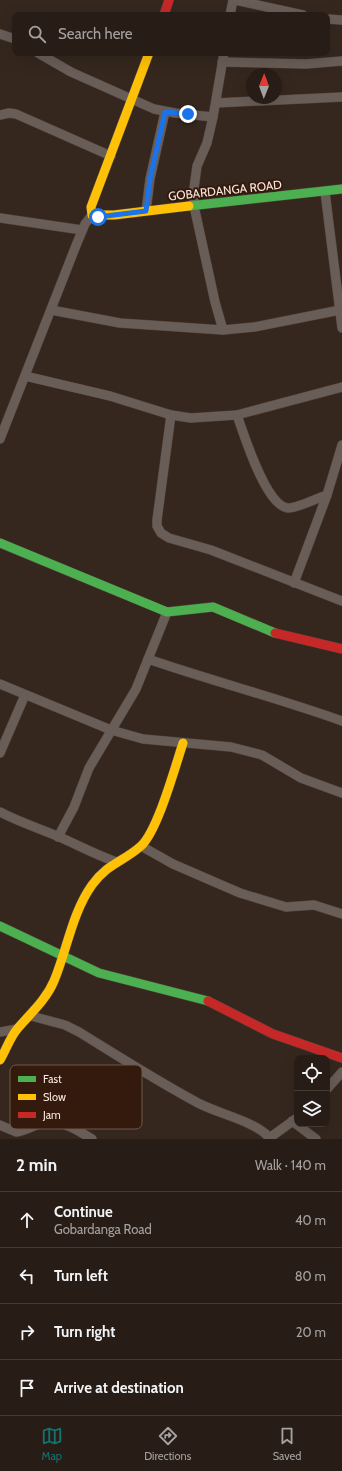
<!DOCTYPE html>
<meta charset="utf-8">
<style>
body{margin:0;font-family:Cabin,sans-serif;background:#30261f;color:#f1f3f6}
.controls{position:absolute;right:12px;bottom:12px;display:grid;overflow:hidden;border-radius:8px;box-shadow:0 4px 16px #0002}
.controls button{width:36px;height:36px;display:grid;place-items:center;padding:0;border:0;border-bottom:1px solid #443b35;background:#281d16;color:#f1f3f6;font:20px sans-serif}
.compass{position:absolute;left:246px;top:68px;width:36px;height:36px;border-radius:50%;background:#281d16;box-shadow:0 4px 16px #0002;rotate:1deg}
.stop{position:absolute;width:12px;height:12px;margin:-9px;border:3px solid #1a73e8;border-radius:50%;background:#fff}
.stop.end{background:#1a73e8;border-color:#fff;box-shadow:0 1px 4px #0008}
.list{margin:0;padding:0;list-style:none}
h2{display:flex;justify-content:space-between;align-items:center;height:52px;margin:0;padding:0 16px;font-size:17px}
h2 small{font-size:13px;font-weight:400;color:#a5a2a1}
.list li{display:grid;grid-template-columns:26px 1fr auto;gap:12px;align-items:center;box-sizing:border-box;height:56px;padding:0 16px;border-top:1px solid #443b35}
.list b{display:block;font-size:15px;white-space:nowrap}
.list p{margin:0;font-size:13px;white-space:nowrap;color:#a5a2a1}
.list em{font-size:13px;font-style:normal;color:#a5a2a1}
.icon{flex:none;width:22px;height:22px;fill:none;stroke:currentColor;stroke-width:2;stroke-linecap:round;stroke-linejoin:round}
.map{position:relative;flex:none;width:342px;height:1139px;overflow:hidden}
.search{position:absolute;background:#281d16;box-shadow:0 4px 16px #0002;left:12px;right:12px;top:12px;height:44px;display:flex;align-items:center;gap:10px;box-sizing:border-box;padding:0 14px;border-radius:8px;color:#a5a2a1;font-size:15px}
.sheet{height:276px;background:#281d16}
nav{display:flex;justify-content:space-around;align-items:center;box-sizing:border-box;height:56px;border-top:1px solid #443b35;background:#281d16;font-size:11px;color:#a5a2a1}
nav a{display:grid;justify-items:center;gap:2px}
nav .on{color:#0f766e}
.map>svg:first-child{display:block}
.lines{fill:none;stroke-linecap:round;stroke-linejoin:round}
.street-casing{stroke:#50433d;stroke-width:10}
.fast-casing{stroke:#50433d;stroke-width:10}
.slow-casing{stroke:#50433d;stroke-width:10}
.jam-casing{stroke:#50433d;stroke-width:10}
.street{stroke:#695d57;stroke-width:9}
.fast{stroke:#4caf50;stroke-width:9}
.slow{stroke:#ffc107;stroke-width:9}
.jam{stroke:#c62828;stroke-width:9}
.route{stroke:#1a73e8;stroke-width:5}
.labels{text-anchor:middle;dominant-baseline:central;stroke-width:4;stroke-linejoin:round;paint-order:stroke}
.street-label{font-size:12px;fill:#fae8df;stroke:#331a0c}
.key{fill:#331a0c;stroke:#6f584b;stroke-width:1}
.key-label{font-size:11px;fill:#fae8df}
</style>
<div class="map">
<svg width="342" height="1139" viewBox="0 0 342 1139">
<rect width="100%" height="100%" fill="#35271e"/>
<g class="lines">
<g class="street-casing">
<g id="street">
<path d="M235,0l68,15"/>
<path d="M230,15l3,-15"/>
<path d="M327,19l15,1"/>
<path d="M0,34l15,5"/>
<path d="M38,53l33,19 83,37 21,4 38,4"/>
<path d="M222,62l84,2 36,-3"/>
<path d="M216,103l126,-6"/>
<path d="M0,115l9,-2 7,1 95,42"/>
<path d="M325,192l17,136"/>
<path d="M146,211l4,-32 15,-67"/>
<path d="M0,218l82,12"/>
<path d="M51,310l69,13 103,7 31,-3 86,-17"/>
<path d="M223,330l-8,-28 -21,-96v-18l3,-22 10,-23 6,-26 11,-64"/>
<path d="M25,376l85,20 61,19 20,3 46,-3 105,-28"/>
<path d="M171,415l-14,105v6l4,7 8,5 42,12 131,51"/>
<path d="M237,415c7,20 29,91 51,93 10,0 29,-10 39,-13"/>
<path d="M0,439l77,-196 8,-19 7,-9"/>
<path d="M294,583l33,-88 15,-50"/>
<path d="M148,659c64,22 130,39 194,62"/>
<path d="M0,684l111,46 32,9 88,8 31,8 39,23 41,15"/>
<path d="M0,753l25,-58"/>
<path d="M0,812c19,10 38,16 57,24 19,8 37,18 57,25"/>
<path d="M58,837l16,-30 15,-39 47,-79 31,-77"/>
<path d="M141,846l32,18 67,29 46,14 28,-2 28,9"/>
<path d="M31,1016l34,9 14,7c39,24 78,49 119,71 21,11 56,18 71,34"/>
<path d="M0,1032l17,-3"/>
<path d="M327,1089l15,-17"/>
<path d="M292,1121l24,18"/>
<path d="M0,1125l16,7c9,-1 16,-6 24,-8 21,-6 35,5 52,15"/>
<path d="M268,1139l29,-21"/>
</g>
</g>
<g class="fast-casing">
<g id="fast">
<path d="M189,206l153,-17"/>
<path d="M0,543l167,69 46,-5 62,26"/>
<path d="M0,926l99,47 109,28"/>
</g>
</g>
<g class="slow-casing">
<g id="slow">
<path d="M149,53l-58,154 1,8h22l75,-9"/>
<path d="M0,1060c6,-10 10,-23 18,-32 13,-15 28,-28 36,-47 13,-31 18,-68 38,-96 16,-22 31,-23 49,-39 17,-16 34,-79 42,-103"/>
</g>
</g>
<g class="jam-casing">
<g id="jam">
<path d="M164,15l5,-15"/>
<path d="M275,633l67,16"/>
<path d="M208,1001l65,33 69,24"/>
</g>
</g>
<use href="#street" class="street"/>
<use href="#fast" class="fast"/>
<use href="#slow" class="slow"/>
<use href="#jam" class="jam"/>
</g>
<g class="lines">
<path class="route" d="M98,217l48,-6 4,-32 15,-67 23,2"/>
</g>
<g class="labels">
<g class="street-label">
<text transform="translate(225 190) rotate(-6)">GOBARDANGA ROAD</text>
</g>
</g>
<rect x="10" y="1065" width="132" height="64" rx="6" class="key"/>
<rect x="18" y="1076" width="18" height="6" fill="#4caf50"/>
<rect x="18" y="1094" width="18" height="6" fill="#ffc107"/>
<rect x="18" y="1112" width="18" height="6" fill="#c62828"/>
<g class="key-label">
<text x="43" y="1083">Fast</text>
<text x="43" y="1101">Slow</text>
<text x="43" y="1119">Jam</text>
</g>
</svg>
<div class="controls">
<button><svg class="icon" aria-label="locate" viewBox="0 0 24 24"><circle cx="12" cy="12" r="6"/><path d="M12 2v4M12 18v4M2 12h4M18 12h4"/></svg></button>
<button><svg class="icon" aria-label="layers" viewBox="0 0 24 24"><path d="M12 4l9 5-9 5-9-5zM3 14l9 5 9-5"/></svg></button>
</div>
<svg class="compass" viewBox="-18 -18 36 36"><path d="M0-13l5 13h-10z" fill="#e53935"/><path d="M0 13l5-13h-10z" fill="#a5a2a1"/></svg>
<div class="stop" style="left:98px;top:217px"></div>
<div class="stop end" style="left:188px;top:114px"></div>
<div class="search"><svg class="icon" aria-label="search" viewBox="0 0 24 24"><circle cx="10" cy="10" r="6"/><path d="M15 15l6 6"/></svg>Search here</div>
</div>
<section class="sheet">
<h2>2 min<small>Walk · 140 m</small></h2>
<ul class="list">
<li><svg class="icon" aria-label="ahead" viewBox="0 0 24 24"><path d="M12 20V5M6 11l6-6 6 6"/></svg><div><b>Continue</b><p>Gobardanga Road</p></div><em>40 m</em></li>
<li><svg class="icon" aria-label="left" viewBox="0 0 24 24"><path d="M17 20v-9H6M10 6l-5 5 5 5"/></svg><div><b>Turn left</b></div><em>80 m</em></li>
<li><svg class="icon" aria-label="right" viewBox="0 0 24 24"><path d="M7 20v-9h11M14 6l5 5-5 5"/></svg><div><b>Turn right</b></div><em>20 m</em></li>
<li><svg class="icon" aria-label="arrive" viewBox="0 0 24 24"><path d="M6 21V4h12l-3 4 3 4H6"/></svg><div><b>Arrive at destination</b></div></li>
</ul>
</section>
<nav>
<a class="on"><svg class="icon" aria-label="map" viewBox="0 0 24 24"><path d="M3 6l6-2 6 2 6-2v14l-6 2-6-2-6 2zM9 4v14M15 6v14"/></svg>Map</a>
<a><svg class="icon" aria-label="directions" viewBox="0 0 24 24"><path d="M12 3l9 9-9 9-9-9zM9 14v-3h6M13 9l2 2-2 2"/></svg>Directions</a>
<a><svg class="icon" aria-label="saved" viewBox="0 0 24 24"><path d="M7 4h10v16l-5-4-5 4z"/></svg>Saved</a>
</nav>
